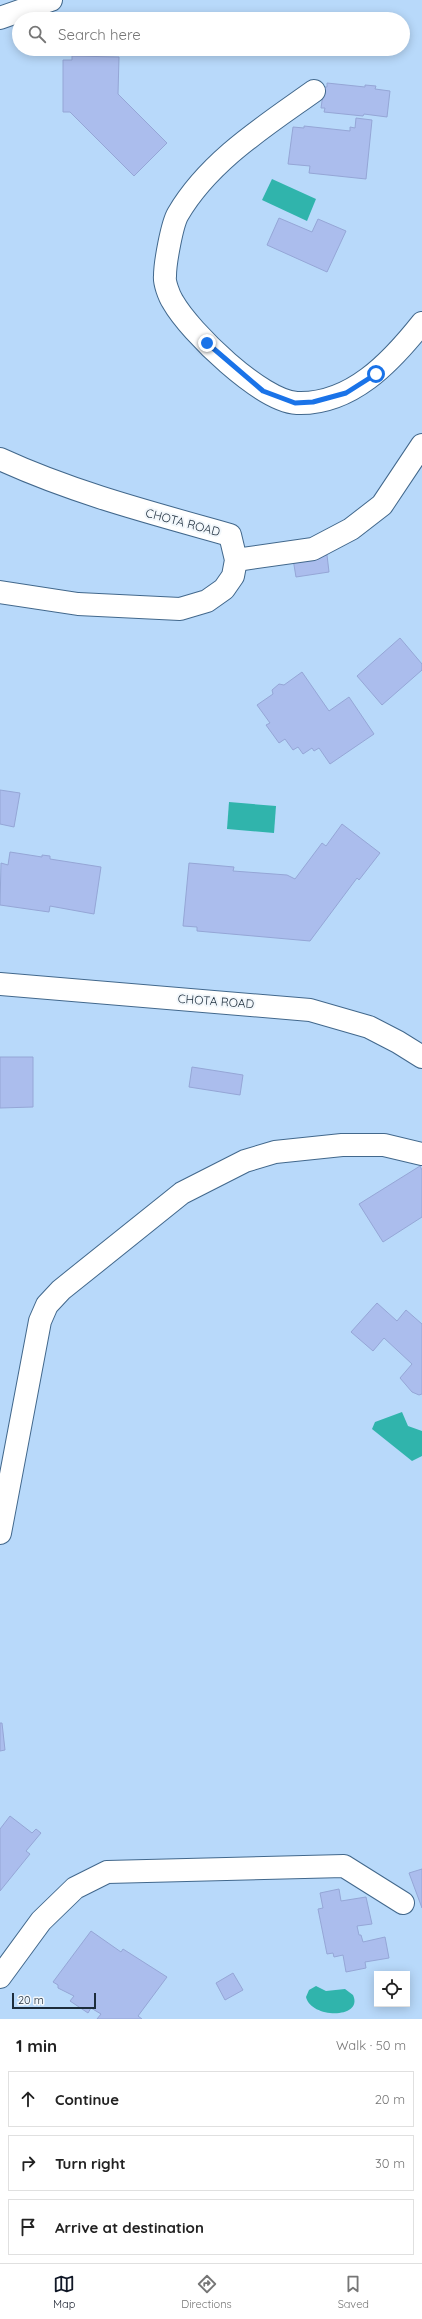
<!DOCTYPE html>
<meta charset="utf-8">
<style>
body{margin:0;font-family:Quicksand,sans-serif;background:#f6f6f6;color:#222}
.controls{position:absolute;right:12px;bottom:12px;display:grid;overflow:hidden;border-radius:0px;box-shadow:0 2px 10px #0003}
.controls button{width:36px;height:36px;display:grid;place-items:center;padding:0;border:0;border-bottom:1px solid #e0e0e0;background:#fff;color:#222;font:20px sans-serif}
.scale{position:absolute;left:12px;bottom:10px;width:84px;box-sizing:border-box;padding-left:4px;border:2px solid #1d2d3c;border-top:0;font-size:11px;line-height:14px;white-space:nowrap;color:#1d2d3c;-webkit-text-stroke:3px #f2f7fb;paint-order:stroke}
.stop{position:absolute;width:12px;height:12px;margin:-9px;border:3px solid #1a73e8;border-radius:50%;background:#fff}
.stop.end{background:#1a73e8;border-color:#fff;box-shadow:0 1px 4px #0008}
.list{margin:0;padding:0;list-style:none}
h2{display:flex;justify-content:space-between;align-items:center;height:52px;margin:0;padding:0 16px;font-size:17px}
h2 small{font-size:13px;font-weight:400;color:#767676}
.list li{display:grid;grid-template-columns:26px 1fr auto;gap:12px;align-items:center;box-sizing:border-box;height:56px;margin:0 8px 8px;padding:0 8px;border:1px solid #e0e0e0;border-radius:0px}
.list b{display:block;font-size:15px;white-space:nowrap}
.list em{font-size:13px;font-style:normal;color:#767676}
.icon{flex:none;width:22px;height:22px;fill:none;stroke:currentColor;stroke-width:2;stroke-linecap:round;stroke-linejoin:round}
.map{position:relative;flex:none;width:422px;height:2019px;overflow:hidden}
.search{position:absolute;background:#fff;box-shadow:0 2px 10px #0003;left:12px;right:12px;top:12px;height:44px;display:flex;align-items:center;gap:10px;box-sizing:border-box;padding:0 14px;border-radius:22px;color:#767676;font-size:15px}
.sheet{height:244px;background:#fff}
nav{display:flex;justify-content:space-around;align-items:center;box-sizing:border-box;height:56px;border-top:1px solid #e0e0e0;background:#fff;font-size:11px;color:#767676}
nav a{display:grid;justify-items:center;gap:2px}
nav .on{color:#111827}
.map>svg:first-child{display:block}
.water{fill:#30b4ac}
.building{fill:#abbded;stroke:#95a6d6}
.lines{fill:none;stroke-linecap:round;stroke-linejoin:round}
.minor-casing{stroke:#42688c;stroke-width:24}
.minor{stroke:#fff;stroke-width:22}
.route{stroke:#1a73e8;stroke-width:5}
.labels{text-anchor:middle;dominant-baseline:central;stroke-width:4;stroke-linejoin:round;paint-order:stroke}
.street-label{font-size:12px;fill:#1d2d3c;stroke:#f2f7fb}
</style>
<div class="map">
<svg width="422" height="2019" viewBox="0 0 422 2019">
<rect width="100%" height="100%" fill="#b8d9fa"/>
<g class="water">
<path d="M272,179l44,20 -9,22 -45,-21z"/>
<path d="M229,802l47,4 -2,27 -47,-4z"/>
<path d="M402,1412l6,14 14,5v25l-10,5 -40,-32 3,-7z"/>
<path d="M316,1986l10,5 19,-2 8,6c11,24 -42,24 -47,2l3,-7z"/>
</g>
<g class="building">
<path d="M72,56l47,1 -1,37 49,49 -33,33 -64,-64h-7v-52h9z"/>
<path d="M327,83l38,4v-2l11,1 -1,3 15,2 -3,26 -23,-3 -1,2 -39,-4 1,-4h-4l3,-21h3z"/>
<path d="M356,118l16,2 -6,59 -57,-6 1,-7 -22,-2 5,-37 11,1v-2l46,5v-4l5,1z"/>
<path d="M279,218l33,14 6,-13 28,12 -19,41 -60,-27z"/>
<path d="M327,555l2,17 -33,5 -3,-18z"/>
<path d="M400,638l22,26v6l-40,35 -25,-29z"/>
<path d="M302,672l27,39 20,-14 25,37 -44,30 -11,-16 -5,3 -2,-3 -9,6 -5,-7 -5,3 -8,-11 -6,4 -13,-18 4,-2 -13,-18 16,-11 -1,-4 7,-6 5,1z"/>
<path d="M0,790l20,3 -6,34 -14,-3z"/>
<path d="M342,824l38,29 -21,27 -2,-2 -47,63 -113,-10v-4l-14,-1 6,-63 45,4 -1,4 54,4 8,4 27,-36 4,3z"/>
<path d="M10,852l32,5v-2l8,1v3l51,8 -7,47 -44,-8 -1,6 -49,-7 1,-42 7,2z"/>
<path d="M0,1057h33v50l-33,1z"/>
<path d="M192,1067l51,8 -3,20 -51,-8z"/>
<path d="M420,1166l2,4v47l-39,25 -24,-38z"/>
<path d="M377,1303l20,18 9,-11 16,14v70l-3,1 -7,-3 -12,-14 12,-14 -28,-26 -11,13 -22,-19z"/>
<path d="M0,1723h2l3,27 -5,1z"/>
<path d="M10,1816l22,17 4,-4 5,4 -15,18 4,3 -30,37v-62z"/>
<path d="M422,1869v39l-13,-35z"/>
<path d="M339,1889l2,12 25,-4 6,27 -15,2 2,9h2l2,7 22,-5 4,21 -24,4 1,6 -20,4 -3,-17 -9,2 -1,-4 -6,1 -9,-45 5,-1 -3,-15z"/>
<path d="M91,1931l30,21 2,-3 44,28 -29,39 4,3h-45l4,-5 -10,-6 -3,5 -18,-12 4,-5 -16,-8v-3l-5,-3z"/>
<path d="M233,1973l10,17 -18,10 -9,-17z"/>
</g>
<g class="lines">
<g class="minor-casing">
<g id="minor">
<path d="M0,18l51,-18"/>
<path d="M314,91c-49,35 -105,70 -136,123 -6,10 -13,49 -13,62 -1,6 4,20 8,26 17,30 88,99 124,101 54,2 94,-41 125,-80"/>
<path d="M0,459c74,34 152,54 230,76l6,25 -3,16 -9,13 -17,12 -27,8 -102,-5 -78,-12"/>
<path d="M236,560l77,-11 38,-20 31,-24 40,-60"/>
<path d="M0,984l310,26 59,17 29,15 24,15"/>
<path d="M0,1533l40,-212 7,-16 14,-15 121,-97 63,-32 30,-9 67,-7h42l38,9"/>
<path d="M0,1977l41,-56 34,-33 32,-16 237,-6 59,37"/>
</g>
</g>
<use href="#minor" class="minor"/>
</g>
<g class="lines">
<path class="route" d="M207,343l56,48 32,12 18,-1 33,-9 30,-19"/>
</g>
<g class="labels">
<g class="street-label">
<text transform="translate(183 522) rotate(15)">CHOTA ROAD</text>
<text transform="translate(216 1001) rotate(4)">CHOTA ROAD</text>
</g>
</g>
</svg>
<div class="controls">
<button><svg class="icon" aria-label="locate" viewBox="0 0 24 24"><circle cx="12" cy="12" r="6"/><path d="M12 2v4M12 18v4M2 12h4M18 12h4"/></svg></button>
</div>
<div class="scale">20 m</div>
<div class="stop" style="left:376px;top:374px"></div>
<div class="stop end" style="left:207px;top:343px"></div>
<div class="search"><svg class="icon" aria-label="search" viewBox="0 0 24 24"><circle cx="10" cy="10" r="6"/><path d="M15 15l6 6"/></svg>Search here</div>
</div>
<section class="sheet">
<h2>1 min<small>Walk · 50 m</small></h2>
<ul class="list">
<li><svg class="icon" aria-label="ahead" viewBox="0 0 24 24"><path d="M12 20V5M6 11l6-6 6 6"/></svg><div><b>Continue</b></div><em>20 m</em></li>
<li><svg class="icon" aria-label="right" viewBox="0 0 24 24"><path d="M7 20v-9h11M14 6l5 5-5 5"/></svg><div><b>Turn right</b></div><em>30 m</em></li>
<li><svg class="icon" aria-label="arrive" viewBox="0 0 24 24"><path d="M6 21V4h12l-3 4 3 4H6"/></svg><div><b>Arrive at destination</b></div></li>
</ul>
</section>
<nav>
<a class="on"><svg class="icon" aria-label="map" viewBox="0 0 24 24"><path d="M3 6l6-2 6 2 6-2v14l-6 2-6-2-6 2zM9 4v14M15 6v14"/></svg>Map</a>
<a><svg class="icon" aria-label="directions" viewBox="0 0 24 24"><path d="M12 3l9 9-9 9-9-9zM9 14v-3h6M13 9l2 2-2 2"/></svg>Directions</a>
<a><svg class="icon" aria-label="saved" viewBox="0 0 24 24"><path d="M7 4h10v16l-5-4-5 4z"/></svg>Saved</a>
</nav>
